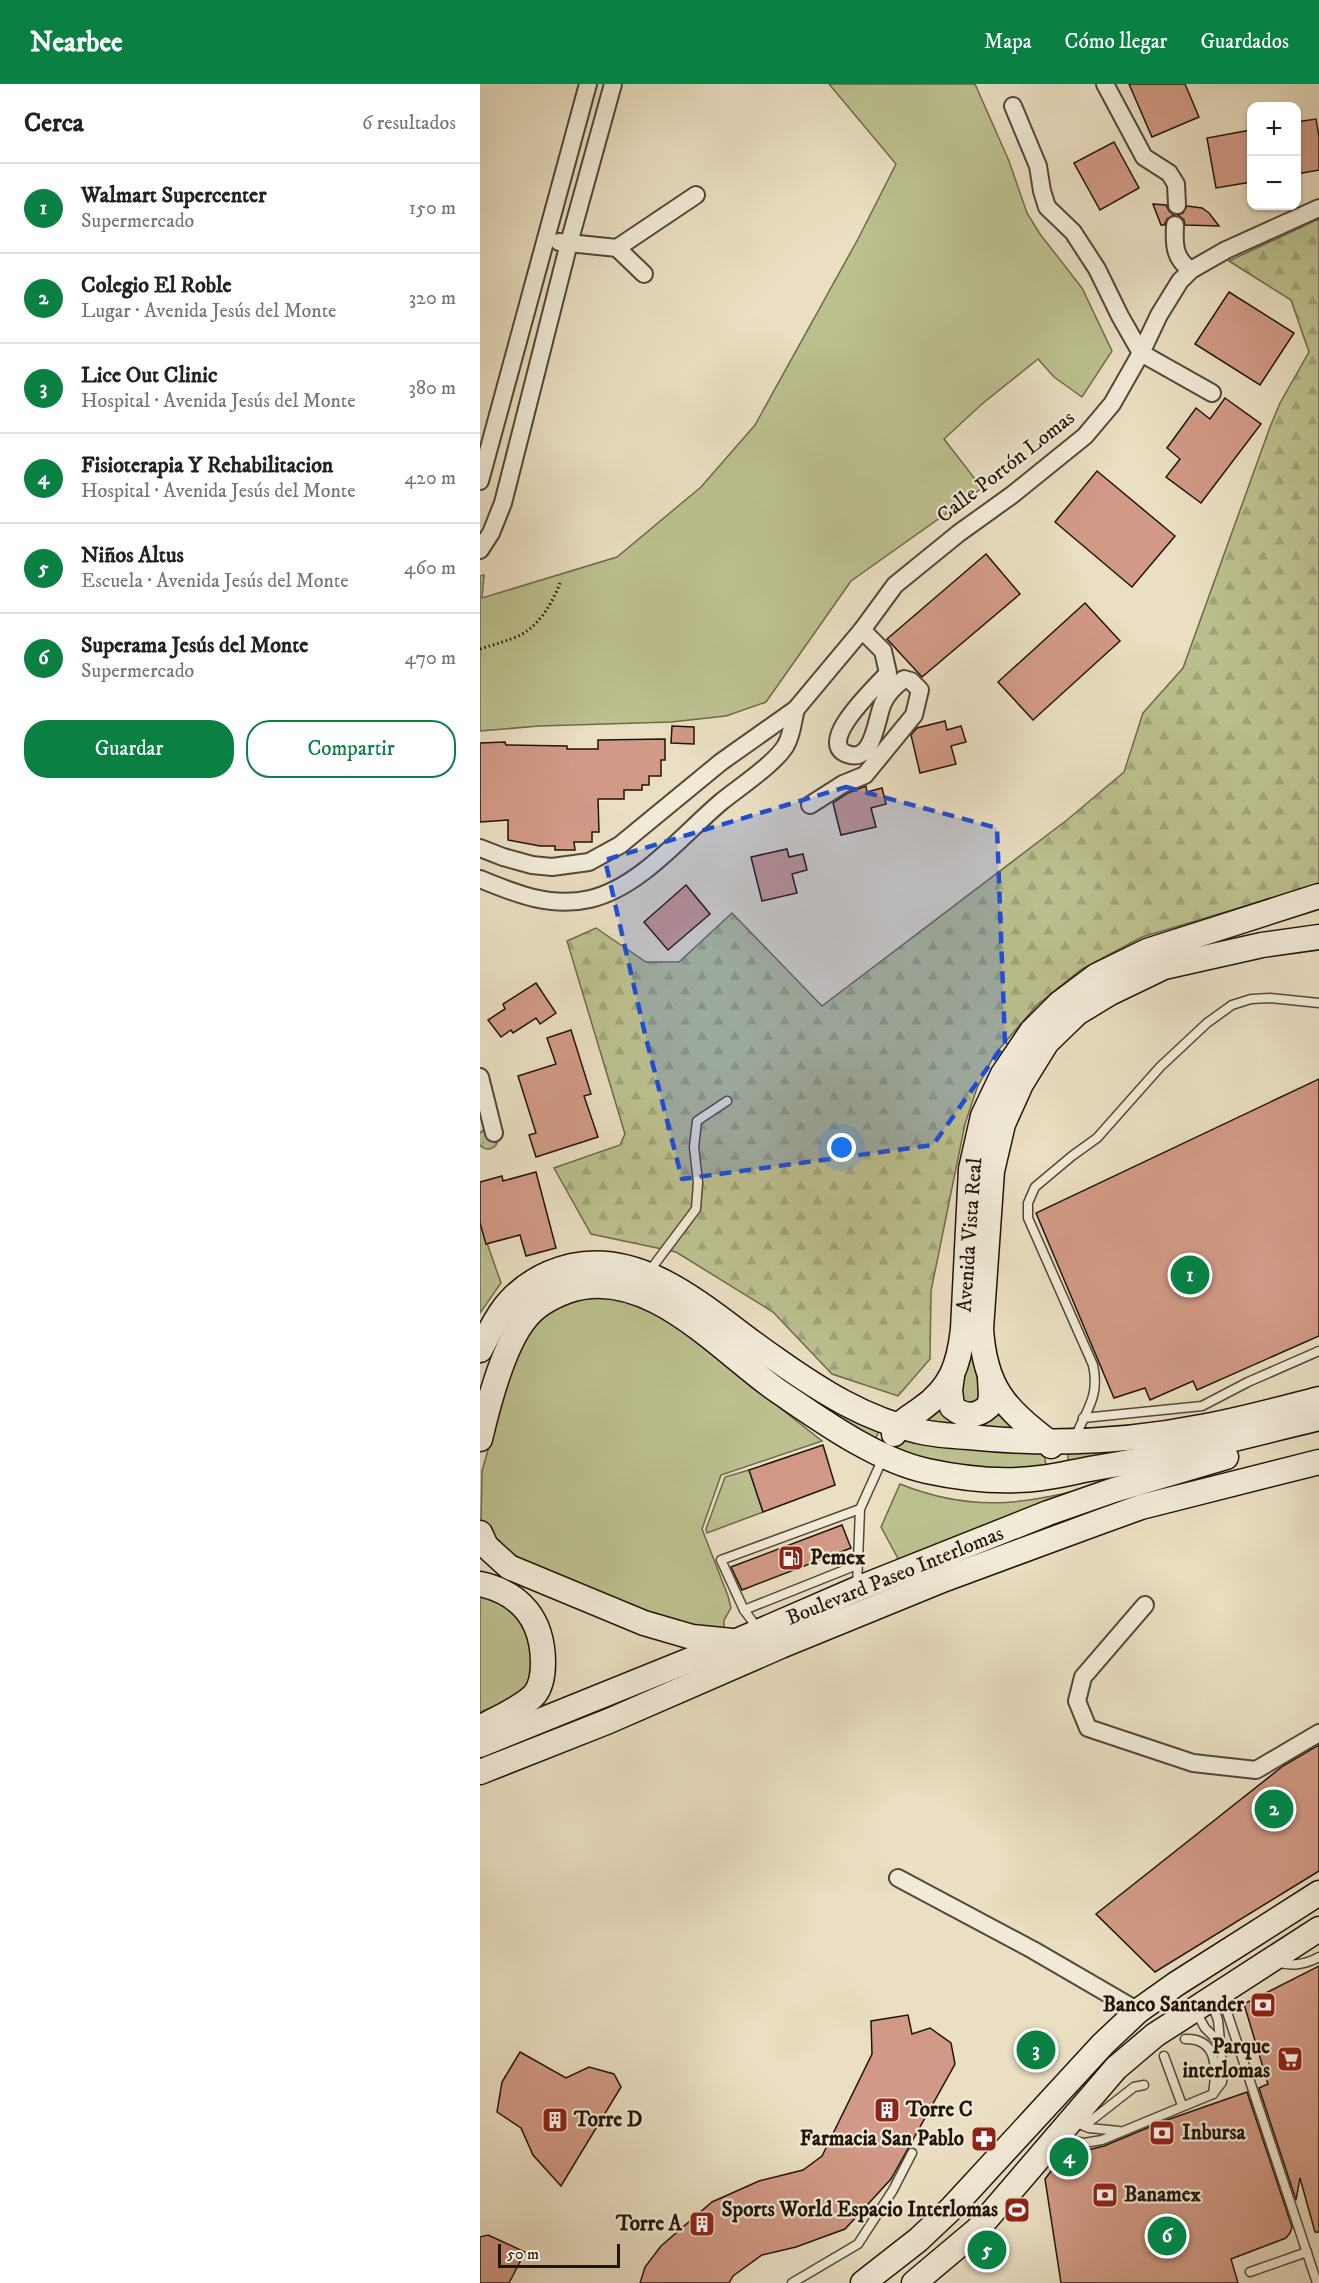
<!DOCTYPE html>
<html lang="es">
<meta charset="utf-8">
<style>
body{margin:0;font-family:"IM FELL DW Pica",serif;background:#f2f2f2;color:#222}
.controls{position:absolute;right:18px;top:18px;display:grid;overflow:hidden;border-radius:12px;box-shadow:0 2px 4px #0004}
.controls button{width:54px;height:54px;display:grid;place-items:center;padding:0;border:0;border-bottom:2px solid #e0e0e0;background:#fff;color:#222;font:30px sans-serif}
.scale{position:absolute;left:18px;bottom:15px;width:122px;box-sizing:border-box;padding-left:6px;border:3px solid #21150a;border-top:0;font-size:16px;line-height:21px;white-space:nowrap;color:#21150a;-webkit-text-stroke:4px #f1ead7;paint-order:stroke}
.you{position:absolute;left:362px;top:1064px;width:21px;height:21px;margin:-15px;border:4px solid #fff;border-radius:50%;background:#1a73e8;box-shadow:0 0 0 9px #1a73e833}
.badge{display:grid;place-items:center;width:39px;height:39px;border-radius:50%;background:#0b8043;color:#fff;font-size:20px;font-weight:700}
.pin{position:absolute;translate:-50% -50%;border:3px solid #fff;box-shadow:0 2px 6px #0006}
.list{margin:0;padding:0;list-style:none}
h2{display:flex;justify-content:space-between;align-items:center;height:78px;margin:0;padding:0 24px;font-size:26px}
h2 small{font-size:20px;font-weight:400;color:#767676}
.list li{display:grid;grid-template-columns:39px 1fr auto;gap:18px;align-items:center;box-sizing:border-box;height:90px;padding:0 24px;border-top:2px solid #e0e0e0}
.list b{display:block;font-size:22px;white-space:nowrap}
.list p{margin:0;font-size:20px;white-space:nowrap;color:#767676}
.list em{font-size:20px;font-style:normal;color:#767676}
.actions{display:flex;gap:12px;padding:18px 24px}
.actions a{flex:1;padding:14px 0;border:2px solid #0b8043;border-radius:24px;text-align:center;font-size:21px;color:#0b8043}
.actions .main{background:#0b8043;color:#fff}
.map{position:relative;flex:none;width:839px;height:2199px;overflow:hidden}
header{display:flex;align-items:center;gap:36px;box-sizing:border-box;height:84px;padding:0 30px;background:#0b8043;color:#fff}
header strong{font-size:28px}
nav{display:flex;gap:33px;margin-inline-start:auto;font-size:21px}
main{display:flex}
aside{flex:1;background:#fff}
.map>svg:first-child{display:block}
.grass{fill:#bcc08f;stroke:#6e6a4c;stroke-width:1.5}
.forest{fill:url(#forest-firs);stroke:#6e6a4c;stroke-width:1.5}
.garden{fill:url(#garden-dots);stroke:#6e6a4c;stroke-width:1.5}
.building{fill:#d29a86;stroke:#21150a;stroke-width:1.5}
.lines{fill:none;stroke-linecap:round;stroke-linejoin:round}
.lane-casing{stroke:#534838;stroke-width:11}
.street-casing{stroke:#534838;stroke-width:20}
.secondary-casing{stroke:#21150a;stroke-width:27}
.path{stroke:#21150a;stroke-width:3;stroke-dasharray:1.5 3;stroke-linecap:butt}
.lane{stroke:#f1ead7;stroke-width:8}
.street{stroke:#f1ead7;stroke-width:16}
.secondary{stroke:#f1ead7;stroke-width:24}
.marked{fill:#1d4ed8;fill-opacity:0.2;stroke:#1d4ed8;stroke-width:4.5;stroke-dasharray:12 8;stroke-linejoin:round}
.labels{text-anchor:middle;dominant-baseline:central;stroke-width:4.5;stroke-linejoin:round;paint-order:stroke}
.street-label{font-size:21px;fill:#21150a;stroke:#f1ead7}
.poi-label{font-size:21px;font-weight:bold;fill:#21150a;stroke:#f1ead7;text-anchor:start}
</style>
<header>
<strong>Nearbee</strong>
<nav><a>Mapa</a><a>Cómo llegar</a><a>Guardados</a></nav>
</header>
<main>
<aside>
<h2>Cerca<small>6 resultados</small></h2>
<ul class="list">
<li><span class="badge">1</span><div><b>Walmart Supercenter</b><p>Supermercado</p></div><em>150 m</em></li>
<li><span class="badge">2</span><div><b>Colegio El Roble</b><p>Lugar · Avenida Jesús del Monte</p></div><em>320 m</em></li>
<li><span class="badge">3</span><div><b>Lice Out Clinic</b><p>Hospital · Avenida Jesús del Monte</p></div><em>380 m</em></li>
<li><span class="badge">4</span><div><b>Fisioterapia Y Rehabilitacion</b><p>Hospital · Avenida Jesús del Monte</p></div><em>420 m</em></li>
<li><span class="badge">5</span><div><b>Niños Altus</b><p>Escuela · Avenida Jesús del Monte</p></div><em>460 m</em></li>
<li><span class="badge">6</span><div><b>Superama Jesús del Monte</b><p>Supermercado</p></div><em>470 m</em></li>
</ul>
<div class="actions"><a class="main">Guardar</a><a>Compartir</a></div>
</aside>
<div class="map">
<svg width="839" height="2199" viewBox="0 0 839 2199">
<defs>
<pattern id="forest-firs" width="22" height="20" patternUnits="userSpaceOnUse" patternTransform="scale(1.5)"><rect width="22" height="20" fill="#bcc08f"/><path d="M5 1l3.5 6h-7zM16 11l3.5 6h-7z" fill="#a1a47a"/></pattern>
<pattern id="garden-dots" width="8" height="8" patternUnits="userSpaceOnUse" patternTransform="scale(1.5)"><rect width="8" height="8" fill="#bcc08f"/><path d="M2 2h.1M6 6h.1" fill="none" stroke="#a1a47a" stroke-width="1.8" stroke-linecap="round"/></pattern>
</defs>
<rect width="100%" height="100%" fill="#eadfc2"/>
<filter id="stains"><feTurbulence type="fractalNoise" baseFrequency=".00333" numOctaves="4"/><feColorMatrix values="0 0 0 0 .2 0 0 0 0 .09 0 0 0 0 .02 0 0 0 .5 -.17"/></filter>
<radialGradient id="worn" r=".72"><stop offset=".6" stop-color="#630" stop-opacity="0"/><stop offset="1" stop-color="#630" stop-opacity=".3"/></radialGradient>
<g class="grass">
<path d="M349,0h146l34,77 18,52 13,21 42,54 30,63 -30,46 -28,-20 -16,-18 -56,45 -38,35 38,49 -131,93 -85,121 -40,14 -55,6 -132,4 -59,5v-155l4,-1 -2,23 135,-41 84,-70 54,-62 103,-186 38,-75z"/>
<path d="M0,1139l21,60 -21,30z"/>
<path d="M109,1213h18l23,5 23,10 31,20 138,109 -101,34 -19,54 26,67 3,12 -7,12v9l-44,-3 -169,-64 -30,-41 1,-50 26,-92 17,-41 6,-12 24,-18z"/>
<path d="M489,1261l11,40v16l-14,6 -11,-18z"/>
<path d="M324,1308l76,37 -6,13 -74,-46z"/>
<path d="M465,1318l49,5 27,23 -101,-10z"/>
<path d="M419,1355l141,14 5,4 1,12 -67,10 -88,-31 3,-6z"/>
<path d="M588,1365h80l-80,15z"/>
<path d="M269,1386l14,42 -56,21 -1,-4 19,-52z"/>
<path d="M634,1397l-213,83 -20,-37 19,-43c80,32 133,18 214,-3z"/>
<path d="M0,1511c21,8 50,22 53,48 2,12 -2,29 -3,42l-16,13 -34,14z"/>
</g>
<path class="forest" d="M839,135v665l-177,53 -60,32 -45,36 -42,49 -18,34 -12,36 -34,167 -1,68 -32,37 -66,-22 -59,-62 -97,-60 -85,-18 -37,-66 66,-23 5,-11 -58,-193 29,-13 50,34h33l53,-49 90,93 245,-186 57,-48 19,-59 40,-45 87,-241 10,-24 29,-51 -18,-52 -62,-39z"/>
<circle class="garden" cx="8" cy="1055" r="10"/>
<g class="building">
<path d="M649,0h56l14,33 -47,20z"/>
<path d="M836,35l3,18v33l-23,4v-52z"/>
<path d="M771,46v52l-35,6 -9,-50z"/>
<path d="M634,58l25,46 -39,22 -26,-47z"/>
<path d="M673,120l13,1 3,6 5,4 -7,4 -3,6h-3z"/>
<path d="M707,122l15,2 7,5 10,13 -34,-1 -1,-5 -6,-5 5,-2z"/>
<path d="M749,208l65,41 -34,52 -65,-41z"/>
<path d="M745,314l36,26 -60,79 -35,-26 14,-18 -13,-11 29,-40 14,11z"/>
<path d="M617,387l78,65 -43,51 -77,-65z"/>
<path d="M506,470l34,40 -98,83 -35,-38z"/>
<path d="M605,519l35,38 -87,79 -35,-38z"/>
<path d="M465,637l2,9 14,-4 5,16 -15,4 5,18 -36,9 -9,-38 6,-7z"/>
<path d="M192,642l22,1v17l-23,-1z"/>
<path d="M185,655v21h-4v16h-12v9h-7v5h-18v9h-26l1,33h-7v10h-18l1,8h-20v-4h-15l-32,-6v-20l-28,2v-79l25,-1 1,3 61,1v3h31v-9z"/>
<path d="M386,702l1,6 15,-4 4,16 -15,4 5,19 -35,8 -8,-32 15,-10z"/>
<path d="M307,765l2,8 14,-3 4,16 -15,4 5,19 -35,8 -11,-44z"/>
<path d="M206,801l24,29 -42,36 -24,-28z"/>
<path d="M56,899l20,30 -16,11 -4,-6 -23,15 -2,-3 -10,7 -13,-17 17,-11 -2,-5z"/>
<path d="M91,946l20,64 -7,2 14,41 -62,20 -7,-22 7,-2 -18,-57 38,-12 -9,-26z"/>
<path d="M839,995v257l-122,54 -4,-9 -43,19 -5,-12 -31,10 -78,-185z"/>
<path d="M56,1088l20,76 -30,8 -6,-21 -34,9 -6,-21v-41l22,-6 1,5z"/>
<path d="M343,1361l12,40 -72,27 -14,-42z"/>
<path d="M362,1441l9,23 -109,42 -11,-23z"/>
<path d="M839,1661v126l-164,101 -59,-58 187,-148z"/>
<path d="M839,1882v266h-4l-15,-54 -4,22 -37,-112 9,-4 -24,-80z"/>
<path d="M428,1931l4,19 18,-6 21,15 4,21 -64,115 -46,50 -49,18 -34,8 -29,21 -4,7h-89l5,-16 16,-21 51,-44 47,-21 44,-11 19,-14 50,-102 -1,-33z"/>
<path d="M40,1968l46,26 23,-11 25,7 7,13 -60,99 -28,-31 -12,-27 -24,-16 5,-30z"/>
<path d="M767,2008l45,135 -2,6 -4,5 -55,21 7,24h-177l-16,-104 10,-13 13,-11 36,-9 60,-25z"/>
<path d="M8,2151l37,17 -16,31h-29v-46z"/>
</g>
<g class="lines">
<g class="lane-casing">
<g id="lane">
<path d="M168,1189l48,-64 2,-27 -4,-35 3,-26 30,-20"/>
<path d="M603,1334l119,-12 46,-24 71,-31"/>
<path d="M595,1354c11,-28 25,-41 18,-73l-65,-147v-15l7,-16 37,-31 25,-18 63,-71 47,-44 25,-18 19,-6 19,-1 49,5"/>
<path d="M377,1503l3,-78 23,-51"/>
<path d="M264,1526l113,-45"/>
<path d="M279,1546l-15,-20 -23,-50 139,-51"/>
<path d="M797,1878c14,5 30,2 42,-5"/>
<path d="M741,1910l96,289"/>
<path d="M716,1928l9,16 14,14"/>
<path d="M705,1955c33,-1 32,30 28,55"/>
<path d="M684,1972l18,49"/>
<path d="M602,2041l7,3 30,3"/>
<path d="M604,2042l50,-39 10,-2"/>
<path d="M579,2054l25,5 18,-3 111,-46 9,-12 1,-9 -5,-53 -7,-18"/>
<path d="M770,2188l57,-20"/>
<path d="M312,2199l66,-39 35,-54 19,-37"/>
</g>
</g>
<g class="street-casing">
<g id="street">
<path d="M625,0l39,73 25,16 7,11 1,21"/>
<path d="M533,22l25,60 4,25 5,16 26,25 24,37 23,47 21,37 71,40"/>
<path d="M695,141c-1,19 -1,34 16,45"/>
<path d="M79,158l58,6 27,26"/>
<path d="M137,164l79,-53"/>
<path d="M0,397l108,-397"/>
<path d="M0,466l11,-17 12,-30 66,-260 44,-159"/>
<path d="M330,721l33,-21 22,-9 49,-60 6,-25 -9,-9 -7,-2c-8,6 -17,15 -21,24 -7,15 -9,61 -36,51 -32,-12 31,-69 41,-81l-5,-22 -21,-21"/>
<path d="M0,764l23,9 29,8 20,2 37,-5 31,-17 101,-83 75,-53 66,-79 33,-45 64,-52 53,-38 73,-59 27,-32 29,-51 18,-38 21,-34 11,-11 35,-20 93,-42"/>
<path d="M0,795c36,15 71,29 110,20 51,-12 93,-65 131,-97 17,-14 55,-39 65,-57 6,-10 7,-25 10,-36"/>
<path d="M0,993l14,56"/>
<path d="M665,1521l-62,72 -6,24 11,27 105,35 63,7 63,-37"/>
<path d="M418,1794l135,72 105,61"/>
</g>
</g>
<g class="secondary-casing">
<g id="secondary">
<path d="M0,1266c9,-16 16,-34 29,-48 17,-19 38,-30 63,-36 78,-17 145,54 205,94 44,31 88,59 141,71 16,4 34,5 51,6 76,8 157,5 232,-10 40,-7 79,-18 118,-28"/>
<path d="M472,1292l-2,14 2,17c13,11 25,10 37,-1l2,-10 -1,-18"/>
<path d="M414,1350c6,-13 16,-17 27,-25 30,-21 38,-44 42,-80l8,-160 12,-53 20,-42 29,-43 28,-28 36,-27 51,-25 172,-55"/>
<path d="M0,1355c8,-34 24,-95 46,-121 10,-13 25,-21 41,-27 79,-28 152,59 211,100 43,29 98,69 149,80 37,8 77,12 114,7 18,-2 36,-7 54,-10 76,-12 150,-32 224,-50"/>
<path d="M571,1362l-1,-3c-45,-35 -65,-54 -69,-114l11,-158 11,-47 18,-40 26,-42 30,-29 33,-20 54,-26 98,-22 57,-8"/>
<path d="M0,1449l6,13 23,21 135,56 48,14 40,4"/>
<path d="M0,1500c41,9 63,36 63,79 0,10 -2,23 -8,31 -11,13 -40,25 -55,34"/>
<path d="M0,1661l257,-104 120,-52 191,-76 66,-23 112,-33"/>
<path d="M0,1688l129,-51 172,-75 164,-67 149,-55 47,-17 178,-45"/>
<path d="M383,2199l55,-43 34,-32 151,-164 35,-33 38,-27 143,-91"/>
<path d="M434,2199l63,-53 139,-162 39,-33 164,-106"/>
</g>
</g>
<path class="path" d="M0,565c12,-4 24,-7 36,-12 22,-9 36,-33 44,-54"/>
<use href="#lane" class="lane"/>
<use href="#street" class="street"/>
<use href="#secondary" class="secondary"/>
</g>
<path class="marked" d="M366,703l151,41 8,215 -72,102 -251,34 -37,-145 -40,-174z"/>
<defs>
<g id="fuel-square" transform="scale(1.35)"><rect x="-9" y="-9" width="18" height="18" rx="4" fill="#8f2418" stroke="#f1ead7"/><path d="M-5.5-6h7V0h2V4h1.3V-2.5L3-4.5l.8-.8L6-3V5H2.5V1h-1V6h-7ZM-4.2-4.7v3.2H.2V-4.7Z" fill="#fff"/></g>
<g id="bank-square" transform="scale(1.35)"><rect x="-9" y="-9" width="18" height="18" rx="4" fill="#8f2418" stroke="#f1ead7"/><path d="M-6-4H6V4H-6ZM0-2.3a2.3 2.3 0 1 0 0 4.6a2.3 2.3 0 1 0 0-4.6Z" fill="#fff"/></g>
<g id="supermarket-square" transform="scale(1.35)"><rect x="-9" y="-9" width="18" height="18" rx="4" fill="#8f2418" stroke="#f1ead7"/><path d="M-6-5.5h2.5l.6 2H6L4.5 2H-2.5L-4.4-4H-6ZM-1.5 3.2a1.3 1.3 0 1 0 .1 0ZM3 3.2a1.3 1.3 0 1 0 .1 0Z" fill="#fff"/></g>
<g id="building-square" transform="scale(1.35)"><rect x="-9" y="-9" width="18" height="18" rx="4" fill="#8f2418" stroke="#f1ead7"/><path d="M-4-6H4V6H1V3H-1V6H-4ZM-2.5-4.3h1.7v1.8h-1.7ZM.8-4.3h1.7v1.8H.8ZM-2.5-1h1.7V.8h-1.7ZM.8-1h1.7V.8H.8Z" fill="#fff"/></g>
<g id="pharmacy-square" transform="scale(1.35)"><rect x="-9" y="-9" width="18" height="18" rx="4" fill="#8f2418" stroke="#f1ead7"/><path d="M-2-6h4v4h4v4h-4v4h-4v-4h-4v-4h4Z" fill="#fff"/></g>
<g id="stadium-square" transform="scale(1.35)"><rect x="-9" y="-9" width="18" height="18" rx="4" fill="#8f2418" stroke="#f1ead7"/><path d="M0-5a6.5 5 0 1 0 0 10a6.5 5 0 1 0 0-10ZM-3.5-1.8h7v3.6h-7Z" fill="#fff"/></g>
</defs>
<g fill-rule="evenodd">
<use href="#fuel-square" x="311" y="1474"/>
<use href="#bank-square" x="783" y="1921"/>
<use href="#supermarket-square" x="810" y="1975"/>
<use href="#building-square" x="407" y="2026"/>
<use href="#building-square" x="75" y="2036"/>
<use href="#bank-square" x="682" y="2049"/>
<use href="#pharmacy-square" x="504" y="2055"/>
<use href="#bank-square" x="625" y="2111"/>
<use href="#stadium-square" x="537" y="2126"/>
<use href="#building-square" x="222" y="2140"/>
</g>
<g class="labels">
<g class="street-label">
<text transform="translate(526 383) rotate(-38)">Calle Portón Lomas</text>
<text transform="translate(490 1151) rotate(-86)">Avenida Vista Real</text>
<text transform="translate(415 1492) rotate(-22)">Boulevard Paseo Interlomas</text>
</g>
<g class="poi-label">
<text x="330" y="1474">Pemex</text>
<text x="764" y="1921" text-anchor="end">Banco Santander</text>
<text x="790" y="1963" text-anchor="end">Parque<tspan x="790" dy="24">interlomas</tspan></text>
<text x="426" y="2026">Torre C</text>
<text x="94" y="2036">Torre D</text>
<text x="702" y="2049">Inbursa</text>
<text x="484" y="2055" text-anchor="end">Farmacia San Pablo</text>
<text x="644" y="2111">Banamex</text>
<text x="518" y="2126" text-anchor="end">Sports World Espacio Interlomas</text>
<text x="202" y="2140" text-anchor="end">Torre A</text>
</g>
</g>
<rect width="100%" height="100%" filter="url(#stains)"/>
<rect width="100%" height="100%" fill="url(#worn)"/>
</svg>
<div class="controls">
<button>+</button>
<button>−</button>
</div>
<div class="scale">50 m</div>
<div class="you"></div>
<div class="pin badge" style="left:710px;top:1191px">1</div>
<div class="pin badge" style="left:794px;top:1725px">2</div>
<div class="pin badge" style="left:556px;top:1966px">3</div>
<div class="pin badge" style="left:589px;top:2073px">4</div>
<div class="pin badge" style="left:507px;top:2166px">5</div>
<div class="pin badge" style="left:687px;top:2152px">6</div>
</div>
</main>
